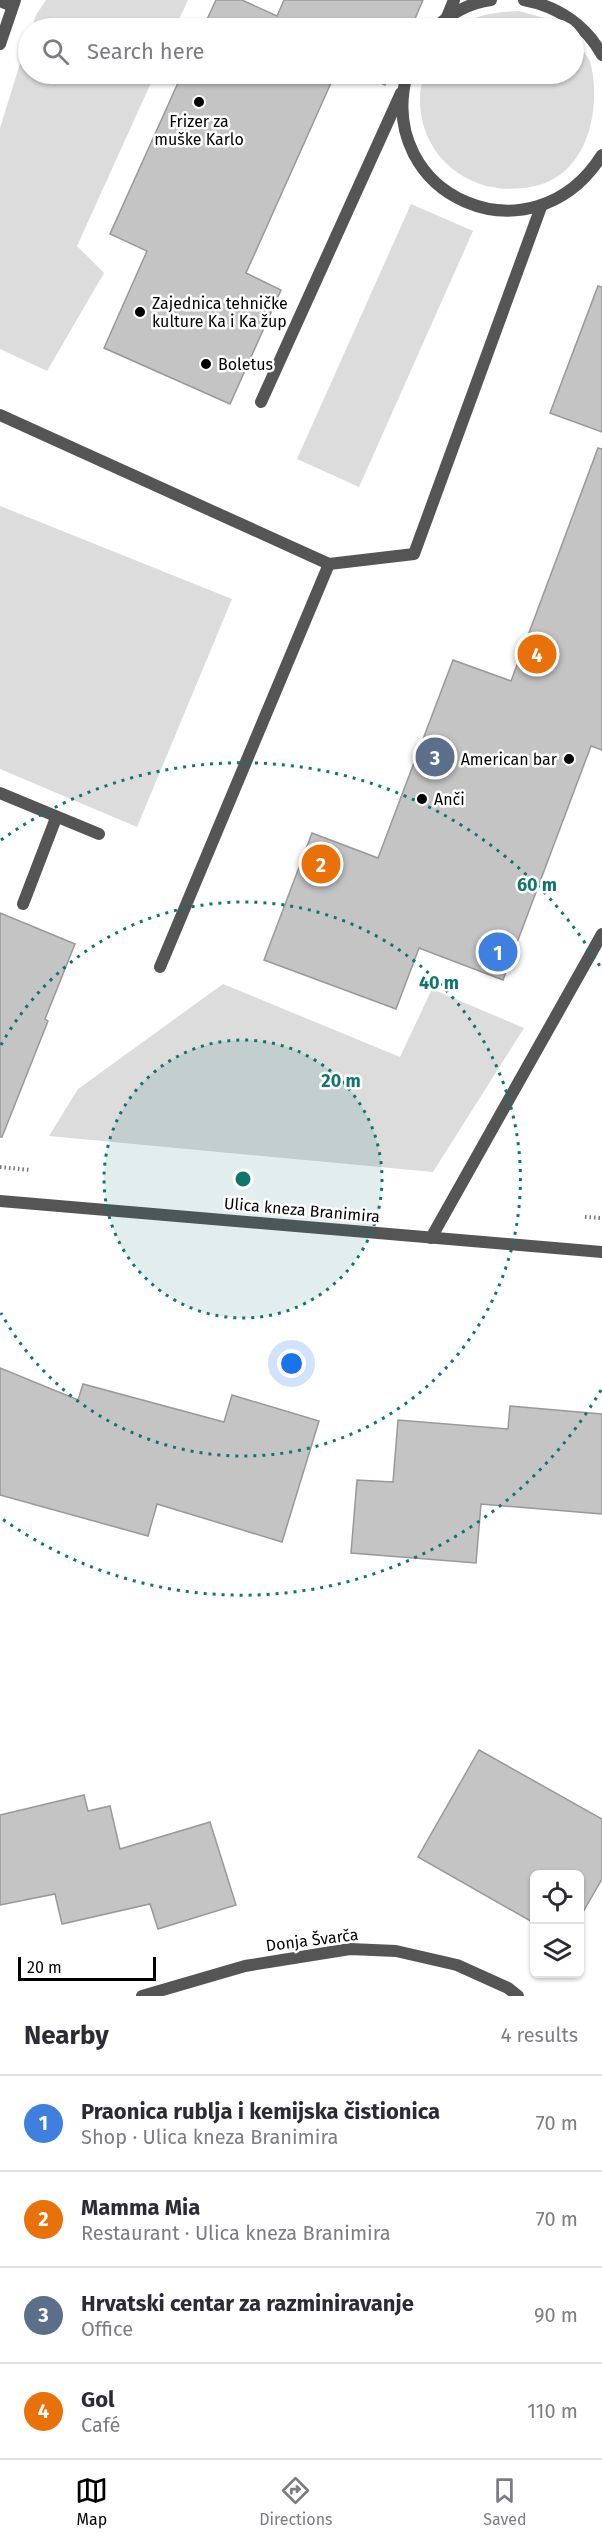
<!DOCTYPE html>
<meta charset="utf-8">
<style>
body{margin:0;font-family:"Fira Sans",sans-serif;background:#f7f7f7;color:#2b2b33}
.controls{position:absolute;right:18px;bottom:18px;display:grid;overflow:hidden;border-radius:9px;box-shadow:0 2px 4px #0004}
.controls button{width:54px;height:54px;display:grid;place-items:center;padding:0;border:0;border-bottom:2px solid #e1e1e2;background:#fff;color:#2b2b33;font:30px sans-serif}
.scale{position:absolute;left:18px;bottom:15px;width:138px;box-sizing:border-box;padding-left:6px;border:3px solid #000;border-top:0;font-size:16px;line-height:21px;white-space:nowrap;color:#000;-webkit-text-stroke:4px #fff;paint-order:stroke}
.you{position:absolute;left:292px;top:1364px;width:21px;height:21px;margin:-15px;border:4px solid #fff;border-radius:50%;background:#1a73e8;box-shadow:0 0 0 9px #1a73e833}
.badge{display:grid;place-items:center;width:39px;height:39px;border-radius:50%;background:#000;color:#fff;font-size:20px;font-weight:700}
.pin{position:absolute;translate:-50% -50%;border:3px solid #fff;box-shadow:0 2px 6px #0006}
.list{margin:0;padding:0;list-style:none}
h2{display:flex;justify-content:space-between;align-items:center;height:78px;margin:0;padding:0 24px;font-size:26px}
h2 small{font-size:20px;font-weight:400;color:#7c7c81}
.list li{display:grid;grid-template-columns:39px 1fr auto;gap:18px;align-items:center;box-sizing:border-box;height:96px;padding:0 24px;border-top:2px solid #e1e1e2}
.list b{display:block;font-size:22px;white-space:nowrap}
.list p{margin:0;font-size:20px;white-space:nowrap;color:#7c7c81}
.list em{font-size:20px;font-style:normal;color:#7c7c81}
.icon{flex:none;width:33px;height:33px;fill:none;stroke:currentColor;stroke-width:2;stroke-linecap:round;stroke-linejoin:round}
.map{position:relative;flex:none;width:602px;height:1996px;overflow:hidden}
.search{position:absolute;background:#fff;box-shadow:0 2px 4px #0004;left:18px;right:18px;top:18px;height:66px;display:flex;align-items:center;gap:15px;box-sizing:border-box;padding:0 21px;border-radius:33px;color:#7c7c81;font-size:22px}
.sheet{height:462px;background:#fff}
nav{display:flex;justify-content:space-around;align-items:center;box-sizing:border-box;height:84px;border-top:2px solid #e1e1e2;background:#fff;font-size:16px;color:#7c7c81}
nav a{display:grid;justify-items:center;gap:3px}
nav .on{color:#000}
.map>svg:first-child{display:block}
.green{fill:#dcdcdc}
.building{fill:#c4c4c4;stroke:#999;stroke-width:1.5}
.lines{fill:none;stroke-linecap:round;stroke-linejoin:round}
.path{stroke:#777;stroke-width:4;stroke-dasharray:1.5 3;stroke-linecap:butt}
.lane{stroke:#555;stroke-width:12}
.street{stroke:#555;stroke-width:12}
.ring{fill:none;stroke:#0f766e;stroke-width:3;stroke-dasharray:3 6}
.poi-dot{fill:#000;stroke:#fff;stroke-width:2}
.labels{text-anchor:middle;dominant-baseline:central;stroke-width:5;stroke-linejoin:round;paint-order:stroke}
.poi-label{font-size:16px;fill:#000;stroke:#fff;text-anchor:start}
.street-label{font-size:16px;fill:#000;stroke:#fff}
.centre{fill:#0f766e;stroke:#fff;stroke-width:3}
.ring-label{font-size:18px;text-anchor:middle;font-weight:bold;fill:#0f766e;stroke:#fff;stroke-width:5;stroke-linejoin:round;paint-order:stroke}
</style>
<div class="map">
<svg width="602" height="1996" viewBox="0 0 602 1996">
<rect width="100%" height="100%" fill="#fff"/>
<g class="green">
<path d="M46,0h142l-13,28h-143l4,-13z"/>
<path d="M519,11l29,8 13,9h-104c18,-14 40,-16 62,-17z"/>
<path d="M28,38v36h127l-78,172 27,27 -57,98 -47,-22v-221z"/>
<path d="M574,39c5,7 12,14 16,22 12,45 -1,110 -51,124 -61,17 -121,-24 -119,-89 0,-7 3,-15 4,-22h150z"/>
<path d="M411,204l62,27 -114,256 -62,-28z"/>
<path d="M0,506l232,93 -95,228 -137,-58z"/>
<path d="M223,984l177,73 32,-68 92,39 -91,144 -384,-36 29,-47z"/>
</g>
<g class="building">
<path d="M216,0h26l35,16 7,-16h139l-12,28h-208z"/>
<path d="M182,74h153l-89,199 35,17 -51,114 -126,-56 43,-97 -37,-17z"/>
<path d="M360,74h30l-5,11z"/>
<path d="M598,286l4,1v145l-52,-19z"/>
<path d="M598,448l4,1v301l-11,-4 -88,234 -84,-32 -23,61 -132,-49 48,-127 66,25 75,-198 58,21z"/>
<path d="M0,913l75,31 -30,75 3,2 -46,116h-2z"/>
<path d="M0,1368l78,32 5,-16 141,38 8,-27 87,26 -37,121 -125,-38 -9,32 -148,-41z"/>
<path d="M510,1406l92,8v100l-121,-10 -5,59 -125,-10 6,-73 36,2 5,-62 110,9z"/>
<path d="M479,1750l123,69v60l-23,40v-44h-45v48l-116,-66z"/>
<path d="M84,1795l4,16 22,-5 10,43 90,-27 26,83 -78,24 -8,-25 -88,20 -7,-30 -55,11v-90z"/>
</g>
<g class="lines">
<g class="path">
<path d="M0,1167l30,3"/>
<path d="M585,1217l17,1"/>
</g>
<g class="lane">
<path d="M447,17l7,-17"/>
<path d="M261,402l140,-309"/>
<path d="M0,415l329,149 85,-10 127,-347"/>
<path d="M160,967l169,-403"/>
</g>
<g class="street">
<path d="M524,0c33,6 62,25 78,55"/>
<path d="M0,1l12,5"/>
<path d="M435,28c16,-15 34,-25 56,-28"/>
<path d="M0,44l15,-44"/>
<path d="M407,74c-33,122 125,192 195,81"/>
<path d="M0,793l99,41"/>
<path d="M23,904l33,-86"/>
<path d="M0,1201l602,51"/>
<path d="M431,1238l171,-304"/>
<path d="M142,1996l103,-30 105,-17 46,2 61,14 51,23 10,8"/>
</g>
</g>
<circle cx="243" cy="1179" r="139" fill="#0f766e" fill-opacity=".12"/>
<g class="ring">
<circle cx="243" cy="1179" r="139"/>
<path d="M1 1045A277 277 0 1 1 1 1313"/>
<path d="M601 1390A416 416 0 0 1 1 1518M1 840A416 416 0 0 1 601 968"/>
</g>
<g class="poi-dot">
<circle cx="199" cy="102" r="6"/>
<circle cx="140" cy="312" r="6"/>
<circle cx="206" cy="364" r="6"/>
<circle cx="569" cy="759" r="6"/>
<circle cx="422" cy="799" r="6"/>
</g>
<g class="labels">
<g class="poi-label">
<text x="199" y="121" text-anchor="middle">Frizer za<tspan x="199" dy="18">muške Karlo</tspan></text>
<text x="152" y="303">Zajednica tehničke<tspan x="152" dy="18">kulture Ka i Ka žup</tspan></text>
<text x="218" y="364">Boletus</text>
<text x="557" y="759" text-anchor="end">American bar</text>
<text x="434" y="799">Anči</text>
</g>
<g class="street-label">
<text transform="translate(302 1210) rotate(5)">Ulica kneza Branimira</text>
<text transform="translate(312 1940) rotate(-7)">Donja Švarča</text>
</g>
</g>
<circle cx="243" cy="1179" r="9" class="centre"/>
<g class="ring-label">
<text x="537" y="891">60 m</text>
<text x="439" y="989">40 m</text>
<text x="341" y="1087">20 m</text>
</g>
</svg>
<div class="controls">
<button><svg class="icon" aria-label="locate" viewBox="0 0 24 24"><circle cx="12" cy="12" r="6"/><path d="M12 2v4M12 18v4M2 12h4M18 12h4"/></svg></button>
<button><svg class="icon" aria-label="layers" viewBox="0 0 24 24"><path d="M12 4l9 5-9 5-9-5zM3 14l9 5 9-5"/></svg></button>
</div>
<div class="scale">20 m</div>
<div class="you"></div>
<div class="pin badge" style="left:498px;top:952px;background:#3f7fe0">1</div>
<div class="pin badge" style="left:321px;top:864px;background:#e8710a">2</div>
<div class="pin badge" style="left:435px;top:757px;background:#5c6f8a">3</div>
<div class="pin badge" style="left:537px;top:654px;background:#e8710a">4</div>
<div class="search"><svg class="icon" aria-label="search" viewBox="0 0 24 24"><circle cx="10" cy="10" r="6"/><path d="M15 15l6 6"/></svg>Search here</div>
</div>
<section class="sheet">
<h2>Nearby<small>4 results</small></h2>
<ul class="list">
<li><span class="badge" style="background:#3f7fe0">1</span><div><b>Praonica rublja i kemijska čistionica</b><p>Shop · Ulica kneza Branimira</p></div><em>70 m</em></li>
<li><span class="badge" style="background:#e8710a">2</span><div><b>Mamma Mia</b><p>Restaurant · Ulica kneza Branimira</p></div><em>70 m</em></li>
<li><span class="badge" style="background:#5c6f8a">3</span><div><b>Hrvatski centar za razminiravanje</b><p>Office</p></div><em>90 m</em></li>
<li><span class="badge" style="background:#e8710a">4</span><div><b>Gol</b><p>Café</p></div><em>110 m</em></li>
</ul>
</section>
<nav>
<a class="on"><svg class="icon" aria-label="map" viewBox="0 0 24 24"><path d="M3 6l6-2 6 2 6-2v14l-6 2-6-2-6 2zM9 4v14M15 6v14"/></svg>Map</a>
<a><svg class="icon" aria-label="directions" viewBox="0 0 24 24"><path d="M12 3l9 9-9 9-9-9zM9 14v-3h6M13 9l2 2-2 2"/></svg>Directions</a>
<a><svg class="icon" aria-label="saved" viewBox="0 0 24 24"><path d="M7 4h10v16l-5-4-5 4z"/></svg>Saved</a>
</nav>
